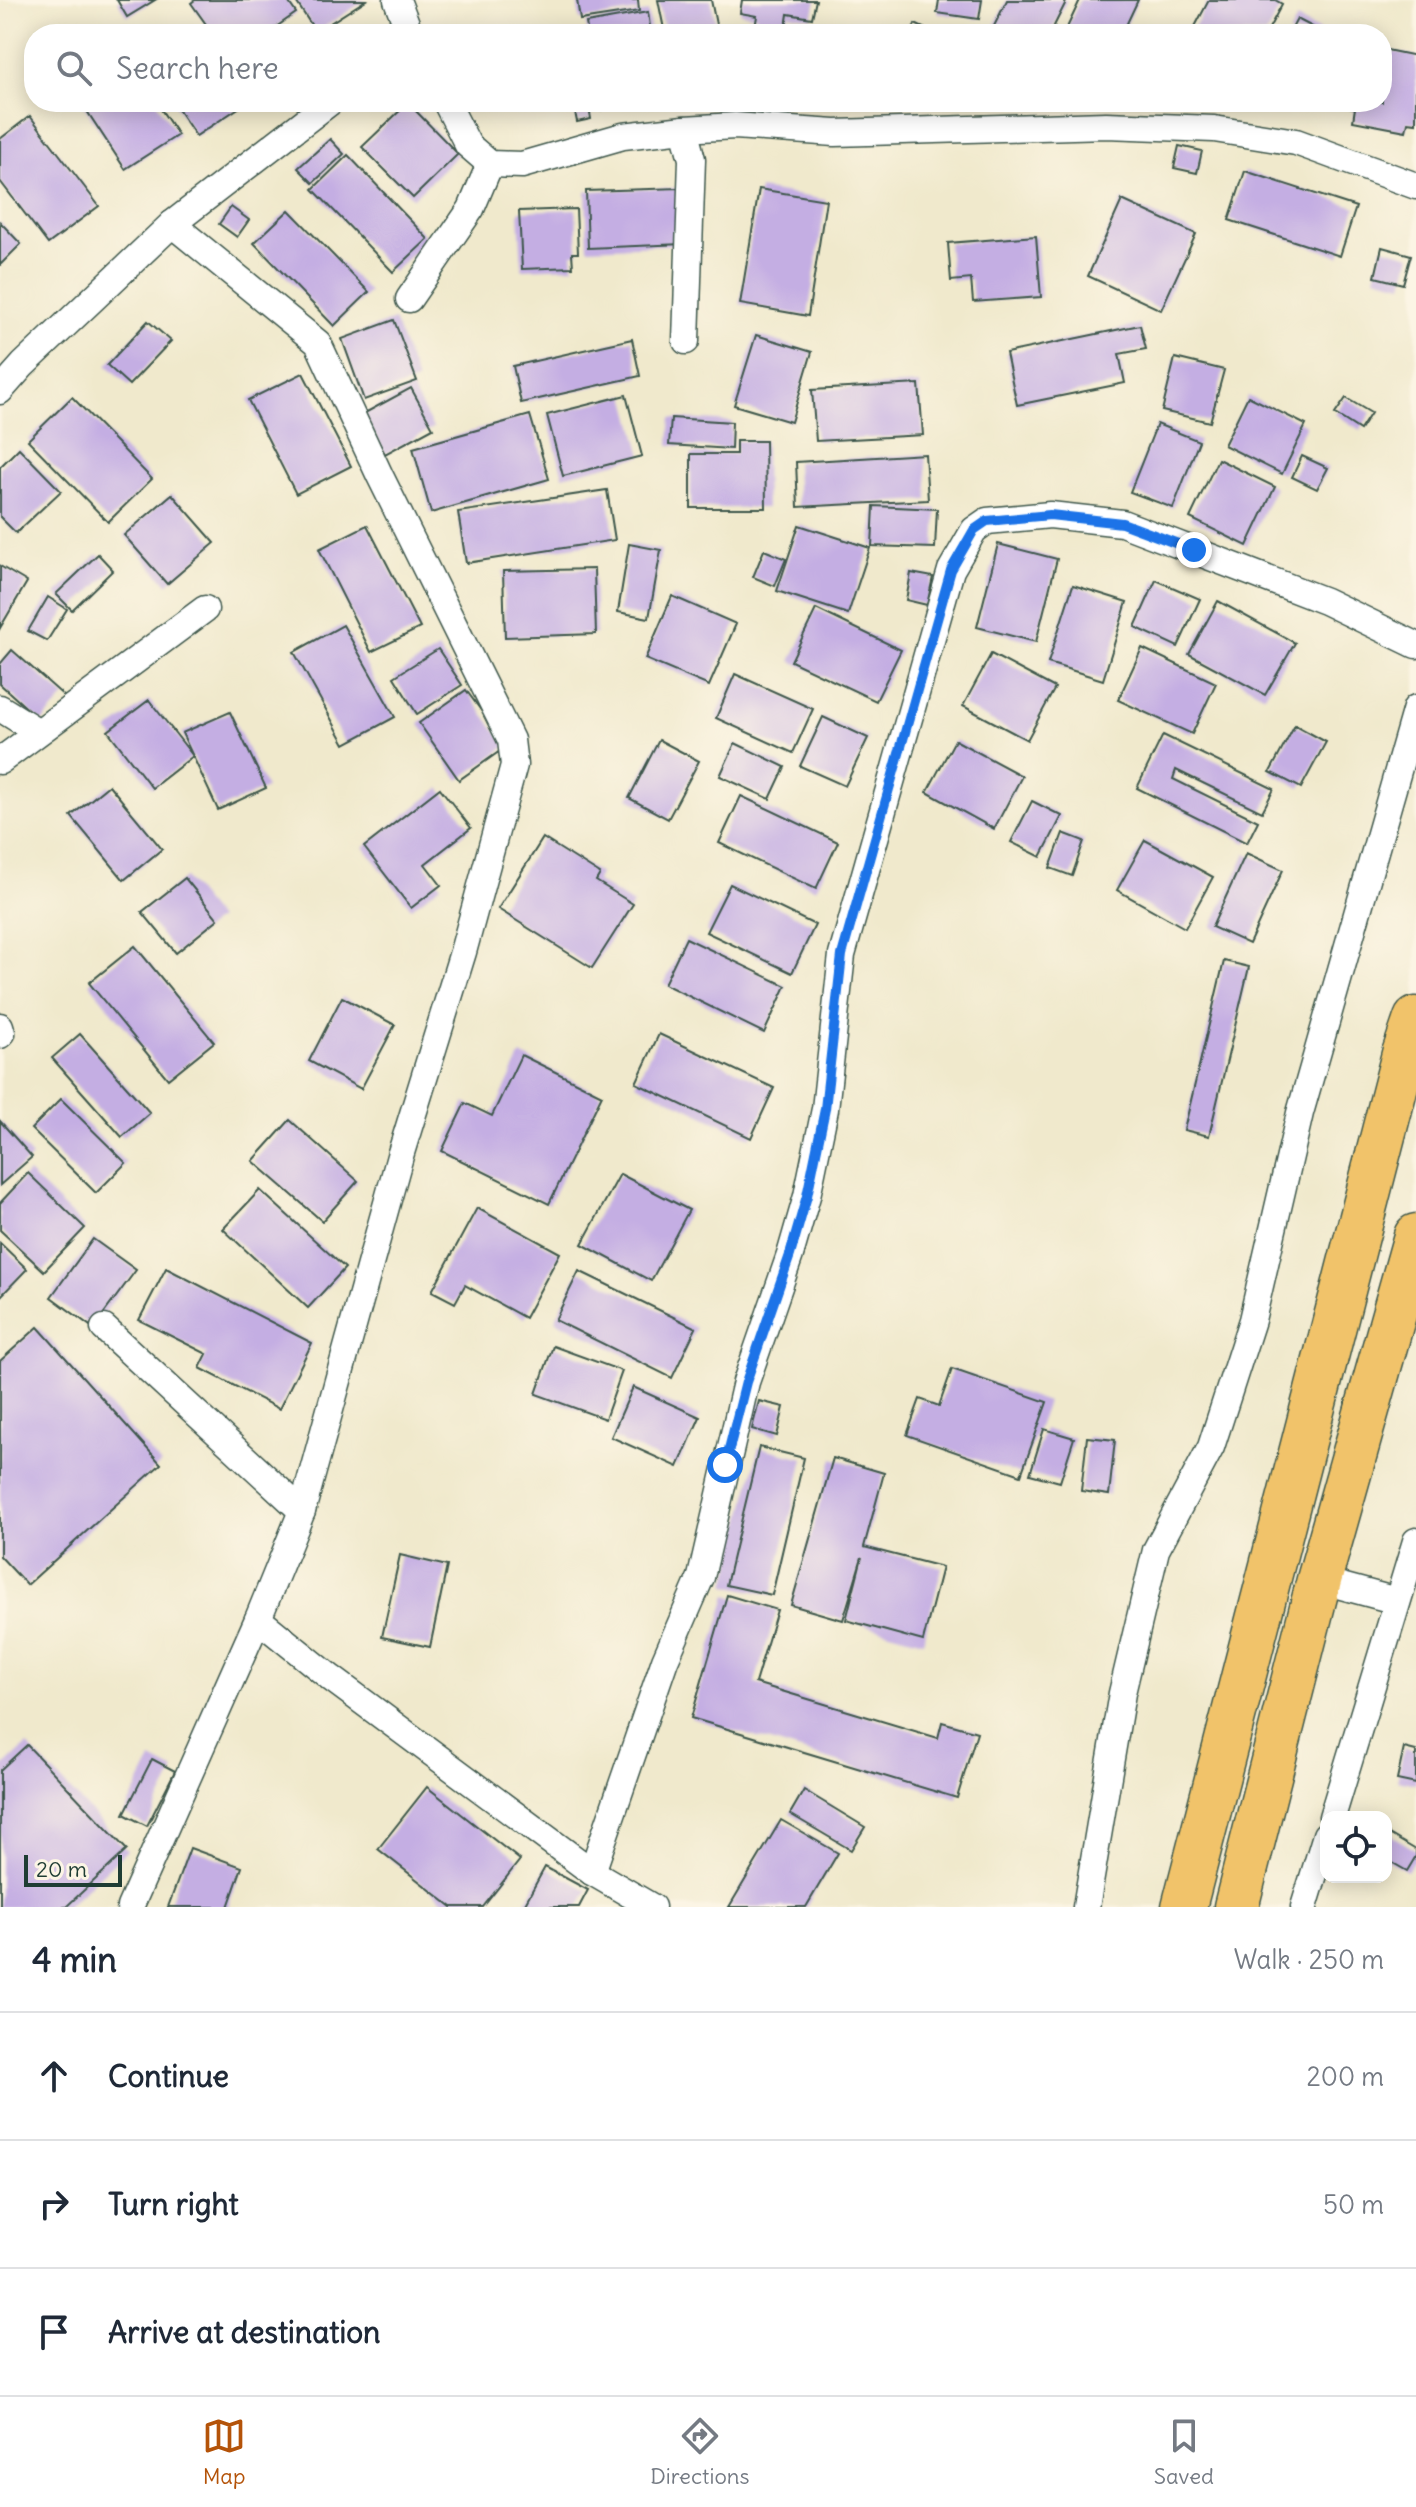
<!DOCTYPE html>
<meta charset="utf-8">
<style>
body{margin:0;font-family:Delius,sans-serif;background:#f2f2f3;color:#1f2937}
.controls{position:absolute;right:24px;bottom:24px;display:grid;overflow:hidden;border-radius:16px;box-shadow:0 4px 20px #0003}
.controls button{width:72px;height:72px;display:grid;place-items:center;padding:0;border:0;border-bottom:2px solid #e0e1e3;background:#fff;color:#1f2937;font:40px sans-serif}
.scale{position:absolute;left:24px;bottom:20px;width:98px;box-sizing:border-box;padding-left:8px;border:4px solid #1f3d34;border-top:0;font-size:22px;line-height:28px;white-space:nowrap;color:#1f3d34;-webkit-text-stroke:6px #fcf5e5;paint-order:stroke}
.stop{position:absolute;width:24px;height:24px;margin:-18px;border:6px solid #1a73e8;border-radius:50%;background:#fff}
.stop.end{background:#1a73e8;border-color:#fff;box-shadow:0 2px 8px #0008}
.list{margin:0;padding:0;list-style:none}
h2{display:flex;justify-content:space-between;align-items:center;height:104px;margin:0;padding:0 32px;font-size:34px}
h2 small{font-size:26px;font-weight:400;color:#747a83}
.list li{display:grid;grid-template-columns:52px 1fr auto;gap:24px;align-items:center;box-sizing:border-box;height:128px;padding:0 32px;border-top:2px solid #e0e1e3}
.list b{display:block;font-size:30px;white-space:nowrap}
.list em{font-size:26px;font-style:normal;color:#747a83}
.icon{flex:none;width:44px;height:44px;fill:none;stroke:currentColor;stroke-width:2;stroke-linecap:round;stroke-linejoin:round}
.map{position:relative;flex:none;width:1416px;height:1907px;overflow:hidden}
.search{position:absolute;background:#fff;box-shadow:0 4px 20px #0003;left:24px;right:24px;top:24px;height:88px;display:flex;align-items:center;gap:20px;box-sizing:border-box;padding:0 28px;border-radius:32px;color:#747a83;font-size:30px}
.sheet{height:488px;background:#fff}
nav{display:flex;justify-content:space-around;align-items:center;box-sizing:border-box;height:112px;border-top:2px solid #e0e1e3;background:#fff;font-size:22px;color:#747a83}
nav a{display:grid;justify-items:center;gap:4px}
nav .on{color:#b45309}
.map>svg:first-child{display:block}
.building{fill:#c4aee3}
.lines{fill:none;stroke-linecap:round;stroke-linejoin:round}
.minor-casing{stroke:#3e574b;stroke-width:29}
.trunk-casing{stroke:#3e574b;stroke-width:47}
.minor{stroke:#fff;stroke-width:26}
.trunk{stroke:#f1c36a;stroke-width:44}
.route{stroke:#1a73e8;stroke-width:10}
</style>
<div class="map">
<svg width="1416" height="1907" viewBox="0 0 1416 1907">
<rect width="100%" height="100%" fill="#fcf5e5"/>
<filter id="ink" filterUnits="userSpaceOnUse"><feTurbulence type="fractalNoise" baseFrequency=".0125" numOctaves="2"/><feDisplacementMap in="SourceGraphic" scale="16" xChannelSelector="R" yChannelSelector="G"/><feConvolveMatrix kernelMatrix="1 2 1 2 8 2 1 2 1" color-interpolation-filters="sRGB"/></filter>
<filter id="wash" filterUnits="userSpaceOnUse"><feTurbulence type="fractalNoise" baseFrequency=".006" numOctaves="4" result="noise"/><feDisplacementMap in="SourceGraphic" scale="32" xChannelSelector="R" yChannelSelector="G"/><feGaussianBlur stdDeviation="1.8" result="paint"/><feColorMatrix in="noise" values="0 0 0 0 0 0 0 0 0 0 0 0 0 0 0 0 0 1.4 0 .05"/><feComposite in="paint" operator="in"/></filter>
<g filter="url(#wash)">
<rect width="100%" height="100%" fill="#f0e9cc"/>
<g id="blocks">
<g class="building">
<path d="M117,0h38l-28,17z"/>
<path d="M195,0h92l9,13 -30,21h-53l-22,-31z"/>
<path d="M295,0h71l-50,32z"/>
<path d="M577,0h61l1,11 -59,9z"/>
<path d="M658,0h53l7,34h-53z"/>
<path d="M742,0h74l-4,18 -24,-4 -3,20 -30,-6 2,-12 -17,-3z"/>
<path d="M939,0h43l-3,19 -42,-6z"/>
<path d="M1007,0h60l-17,34h-60z"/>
<path d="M1080,0h58l-16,34h-58z"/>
<path d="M1209,0h66l7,4 -16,30h-75z"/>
<path d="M648,12l3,22h-63l-2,-11z"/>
<path d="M1297,19l29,15h-37z"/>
<path d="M915,24l21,10h-25z"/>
<path d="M1382,49l34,7v67l-8,-1 -2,9 -53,-10 2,-13 -20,-3v-3h47z"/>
<path d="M81,102h75l22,33 -53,34z"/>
<path d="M173,102h68l2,3 -47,31z"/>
<path d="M573,102h15l3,17 -14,3z"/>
<path d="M601,102h39v2l-38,6z"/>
<path d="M408,103l50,51 -45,44 -51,-51z"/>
<path d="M30,116l69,90 -51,38 -48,-63v-42z"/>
<path d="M330,139l14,15 -31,29 -15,-15z"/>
<path d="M1179,146l23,5 -5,22 -23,-5z"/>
<path d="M348,155l80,84 -35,33 -80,-83z"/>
<path d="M1245,171l111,36 -16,49 -111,-36z"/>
<path d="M681,188l2,56 -95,4 -2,-57z"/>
<path d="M759,189l67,11 -18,116 -68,-12z"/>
<path d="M1122,200l74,34 -35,76 -73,-34z"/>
<path d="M231,207l18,13 -12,17 -18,-13z"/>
<path d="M576,209l2,44h-6l1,14 -51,2 -3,-58z"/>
<path d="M289,210l80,82 -35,34 -80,-83z"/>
<path d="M0,222l21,22 -21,21z"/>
<path d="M1036,236l5,61 -68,5 -2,-23 -20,2 -3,-38z"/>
<path d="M1382,247l29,8 -8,29 -28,-7z"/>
<path d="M394,320l23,61 -53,19 -22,-61z"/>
<path d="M148,321l23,20 -42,44 -22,-20z"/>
<path d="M1140,325l6,24 -27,5 6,29 -108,22 -11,-52z"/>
<path d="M756,335l56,17 -21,70 -57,-17z"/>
<path d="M632,339l8,37 -119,27 -8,-37z"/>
<path d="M1175,358l49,12 -14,52 -48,-11z"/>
<path d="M303,373l48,93 -55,28 -48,-94z"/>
<path d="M919,384l4,51 -107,6 -4,-51z"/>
<path d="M411,388l22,40 -48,26 -22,-40z"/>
<path d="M626,395l16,61 -79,20 -16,-61z"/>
<path d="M1248,396l58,29 -24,49 -58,-29z"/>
<path d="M72,397l80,82 -44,43 -80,-82z"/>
<path d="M1346,398l25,15 -11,17 -25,-16z"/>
<path d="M530,415l19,64 -118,34 -18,-65z"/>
<path d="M671,418l61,4 -1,27 -62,-4z"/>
<path d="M1157,424l42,17 -26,67 -43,-16z"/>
<path d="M736,441h29l1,67h-75v-54h45z"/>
<path d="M19,448l42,43 -45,42 -16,-16v-50z"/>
<path d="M925,454l3,46 -130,7 -2,-45z"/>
<path d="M1302,456l26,12 -11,21 -25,-12z"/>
<path d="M1218,459l57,28 -28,59 -57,-28z"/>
<path d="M607,490l8,50 -149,23 -8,-51z"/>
<path d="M172,494l43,49 -48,41 -43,-49z"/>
<path d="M874,506l63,3 -2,39 -63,-2z"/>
<path d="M367,525l53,103 -49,24 -52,-103z"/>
<path d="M799,525l71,23 -22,66 -71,-23z"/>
<path d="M629,544l32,6 -12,68 -31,-6z"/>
<path d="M998,544l59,15 -21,83 -59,-15z"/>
<path d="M764,550l22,9 -11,27 -22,-9z"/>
<path d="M98,554l15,16 -41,40 -16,-16z"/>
<path d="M0,566l27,16 -27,46z"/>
<path d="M594,569l2,65 -91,3 -2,-66z"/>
<path d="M911,573l22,4 -6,28 -21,-5z"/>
<path d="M1156,580l44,19 -22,48 -43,-20z"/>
<path d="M1073,585l54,17 -24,78 -55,-17z"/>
<path d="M672,596l64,28 -27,62 -64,-27z"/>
<path d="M48,597l19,12 -20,32 -19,-10z"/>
<path d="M1218,601l77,42 -30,52 -76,-41z"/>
<path d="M816,609l85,41 -25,51 -85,-40z"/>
<path d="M343,625l52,92 -50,27 -51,-92z"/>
<path d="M1142,648l74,35 -24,51 -74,-34z"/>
<path d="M438,649l24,36 -45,29 -23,-37z"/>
<path d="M12,650l53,47 -23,25 -42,-38v-20z"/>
<path d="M991,654l64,34 -28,52 -64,-34z"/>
<path d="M735,674l78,35 -20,44 -77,-35z"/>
<path d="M466,690l41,56 -48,34 -40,-57z"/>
<path d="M149,700l44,56 -41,32 -44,-57z"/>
<path d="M230,712l36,76 -48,22 -36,-77z"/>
<path d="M823,717l45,21 -23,48 -45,-20z"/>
<path d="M1295,725l31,17 -25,46 -31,-16z"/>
<path d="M1163,735l111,54 -12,23 -86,-42 -3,9 85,42 -11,22 -110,-55z"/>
<path d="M659,740l40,21 -31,58 -39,-21z"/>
<path d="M955,740l67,36 -28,53 -67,-37z"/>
<path d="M735,743l50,24 -15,32 -50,-23z"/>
<path d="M109,785l53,64 -38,31 -53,-64z"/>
<path d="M440,788l31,40 -46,36 16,21 -30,23 -47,-61z"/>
<path d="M741,796l97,46 -22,47 -97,-46z"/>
<path d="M1032,801l30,15 -21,41 -30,-15z"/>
<path d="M1063,833l21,8 -12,35 -22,-8z"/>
<path d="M543,838l57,36 -4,7 37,23 -41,64 -94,-59z"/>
<path d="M1145,840l68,37 -28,51 -68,-38z"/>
<path d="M1246,853l37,17 -34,74 -37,-17z"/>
<path d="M185,878l33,41 -42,34 -34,-41z"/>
<path d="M730,884l85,41 -23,48 -86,-41z"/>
<path d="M686,938l100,48 -22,47 -100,-49z"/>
<path d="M135,946l79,96 -46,37 -79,-96z"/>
<path d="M1224,961l25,6 -40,169 -25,-6z"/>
<path d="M342,997l53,28 -34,64 -52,-28z"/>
<path d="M80,1034l70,79 -28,24 -70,-79z"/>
<path d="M659,1034l115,54 -23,50 -115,-55z"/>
<path d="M521,1055l81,40 -53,109 -107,-53 23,-48 27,13z"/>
<path d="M61,1099l65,64 -30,30 -65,-64z"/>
<path d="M290,1120l68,61 -36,40 -69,-60z"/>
<path d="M0,1121l32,36 -32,28z"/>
<path d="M28,1173l57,55 -41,43 -44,-41v-27z"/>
<path d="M620,1174l69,36 -38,71 -69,-37z"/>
<path d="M260,1190l85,78 -37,40 -85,-79z"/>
<path d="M477,1208l83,45 -35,65 -60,-33 -10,18 -23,-12z"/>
<path d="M93,1239l43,31 -43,58 -42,-31z"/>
<path d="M0,1243l27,26 -27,28z"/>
<path d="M166,1268l146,75 -33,66 -79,-41 7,-14 -68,-34z"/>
<path d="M579,1271l117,57 -24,50 -117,-58z"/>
<path d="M38,1327l123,137 -134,121 -27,-29v-195z"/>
<path d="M553,1346l69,25 -17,48 -69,-25z"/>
<path d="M952,1369l95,33 -26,73 -114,-40 13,-36 19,7z"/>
<path d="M633,1387l67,30 -22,50 -67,-30z"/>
<path d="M759,1401l25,6 -7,29 -25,-7z"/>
<path d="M1044,1429l30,9 -14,44 -30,-8z"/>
<path d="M1087,1437l28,3 -6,55 -28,-4z"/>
<path d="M759,1447l45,11 -32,137 -46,-10z"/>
<path d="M833,1458l51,15 -20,74 78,20 -19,74 -77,-21 16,-63 -19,63 -52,-15z"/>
<path d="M400,1555l47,11 -17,81 -48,-10z"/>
<path d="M727,1595l50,15 -22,73 183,55 4,-16 35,10 -20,66 -266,-80z"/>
<path d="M27,1745l100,105 -61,57h-66v-137z"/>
<path d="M1404,1748l12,3v33l-19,-4z"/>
<path d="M152,1759l23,12 -28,55 -23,-12z"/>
<path d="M427,1787l93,73 -37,47h-31l-74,-58z"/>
<path d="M804,1790l61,37 -14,23 -61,-36z"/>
<path d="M781,1820l57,33 -32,54h-77z"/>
<path d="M1389,1834l27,16v6l-9,15 -21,-12v-20z"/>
<path d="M190,1848l52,19 -14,40h-60z"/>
<path d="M545,1867l43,23 -9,17h-56z"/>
</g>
</g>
</g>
<g filter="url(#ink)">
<use href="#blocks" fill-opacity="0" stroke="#3e574b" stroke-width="2"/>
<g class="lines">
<g class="minor-casing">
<g id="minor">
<path d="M397,0l13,34"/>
<path d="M446,102l22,43 22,19 32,1 101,-29 61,-7 51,-3 100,7 271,-8 108,4 82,13 120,44"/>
<path d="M684,129l8,30 -6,182"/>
<path d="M409,299l62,-90 19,-45"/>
<path d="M0,391l23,-26 149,-141 158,-122"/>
<path d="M0,708l37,23"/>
<path d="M0,761l205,-152"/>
<path d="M0,1026l2,7 -2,2"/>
<path d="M104,1328l198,183"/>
<path d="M1319,1580l78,21"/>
<path d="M258,1619l73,59 261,194 60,35"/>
<path d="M1332,1817l84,-276"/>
<path d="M592,1872l73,-212 36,-83 45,-195 44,-127 17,-59 18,-87 17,-154 109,-385 23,-40 13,-9 63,-6 72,8 203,78 91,44"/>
<path d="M130,1907l128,-288 44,-108 98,-355 63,-204 51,-187 -3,-25 -131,-264 -62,-133 -146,-119"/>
<path d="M1086,1907l36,-214 34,-143 55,-103 41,-127 48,-207 116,-405"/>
<path d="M1304,1907l22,-72"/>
</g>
</g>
<g class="trunk-casing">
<g id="trunk">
<path d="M1184,1907l220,-853 12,-35"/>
<path d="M1236,1907l83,-327 97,-344"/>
</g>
</g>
<use href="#minor" class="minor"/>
<use href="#trunk" class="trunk"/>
</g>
</g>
<g class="lines" filter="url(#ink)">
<path class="route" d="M725,1465l21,-83 44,-127 17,-59 18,-87 17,-154 109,-385 23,-40 13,-9 63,-6 72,8 72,27"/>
</g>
</svg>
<div class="controls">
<button><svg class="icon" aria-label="locate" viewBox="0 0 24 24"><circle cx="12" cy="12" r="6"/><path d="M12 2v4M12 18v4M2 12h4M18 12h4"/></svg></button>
</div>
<div class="scale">20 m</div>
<div class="stop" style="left:725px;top:1465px"></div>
<div class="stop end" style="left:1194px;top:550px"></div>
<div class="search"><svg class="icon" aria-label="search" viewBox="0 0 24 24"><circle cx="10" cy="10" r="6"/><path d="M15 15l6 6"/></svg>Search here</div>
</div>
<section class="sheet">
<h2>4 min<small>Walk · 250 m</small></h2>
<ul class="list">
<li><svg class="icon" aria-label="ahead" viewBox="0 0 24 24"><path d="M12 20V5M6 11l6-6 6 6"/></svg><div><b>Continue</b></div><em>200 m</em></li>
<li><svg class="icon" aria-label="right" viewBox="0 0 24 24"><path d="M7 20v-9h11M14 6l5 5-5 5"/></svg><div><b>Turn right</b></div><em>50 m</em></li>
<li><svg class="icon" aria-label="arrive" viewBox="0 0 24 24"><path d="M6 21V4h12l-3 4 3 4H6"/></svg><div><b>Arrive at destination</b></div></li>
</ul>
</section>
<nav>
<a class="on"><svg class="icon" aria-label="map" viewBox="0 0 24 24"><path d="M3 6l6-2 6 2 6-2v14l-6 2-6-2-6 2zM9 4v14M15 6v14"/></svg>Map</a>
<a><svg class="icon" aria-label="directions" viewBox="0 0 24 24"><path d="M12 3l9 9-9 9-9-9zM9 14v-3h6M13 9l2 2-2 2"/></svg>Directions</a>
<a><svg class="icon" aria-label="saved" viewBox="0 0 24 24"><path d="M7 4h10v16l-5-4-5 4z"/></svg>Saved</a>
</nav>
